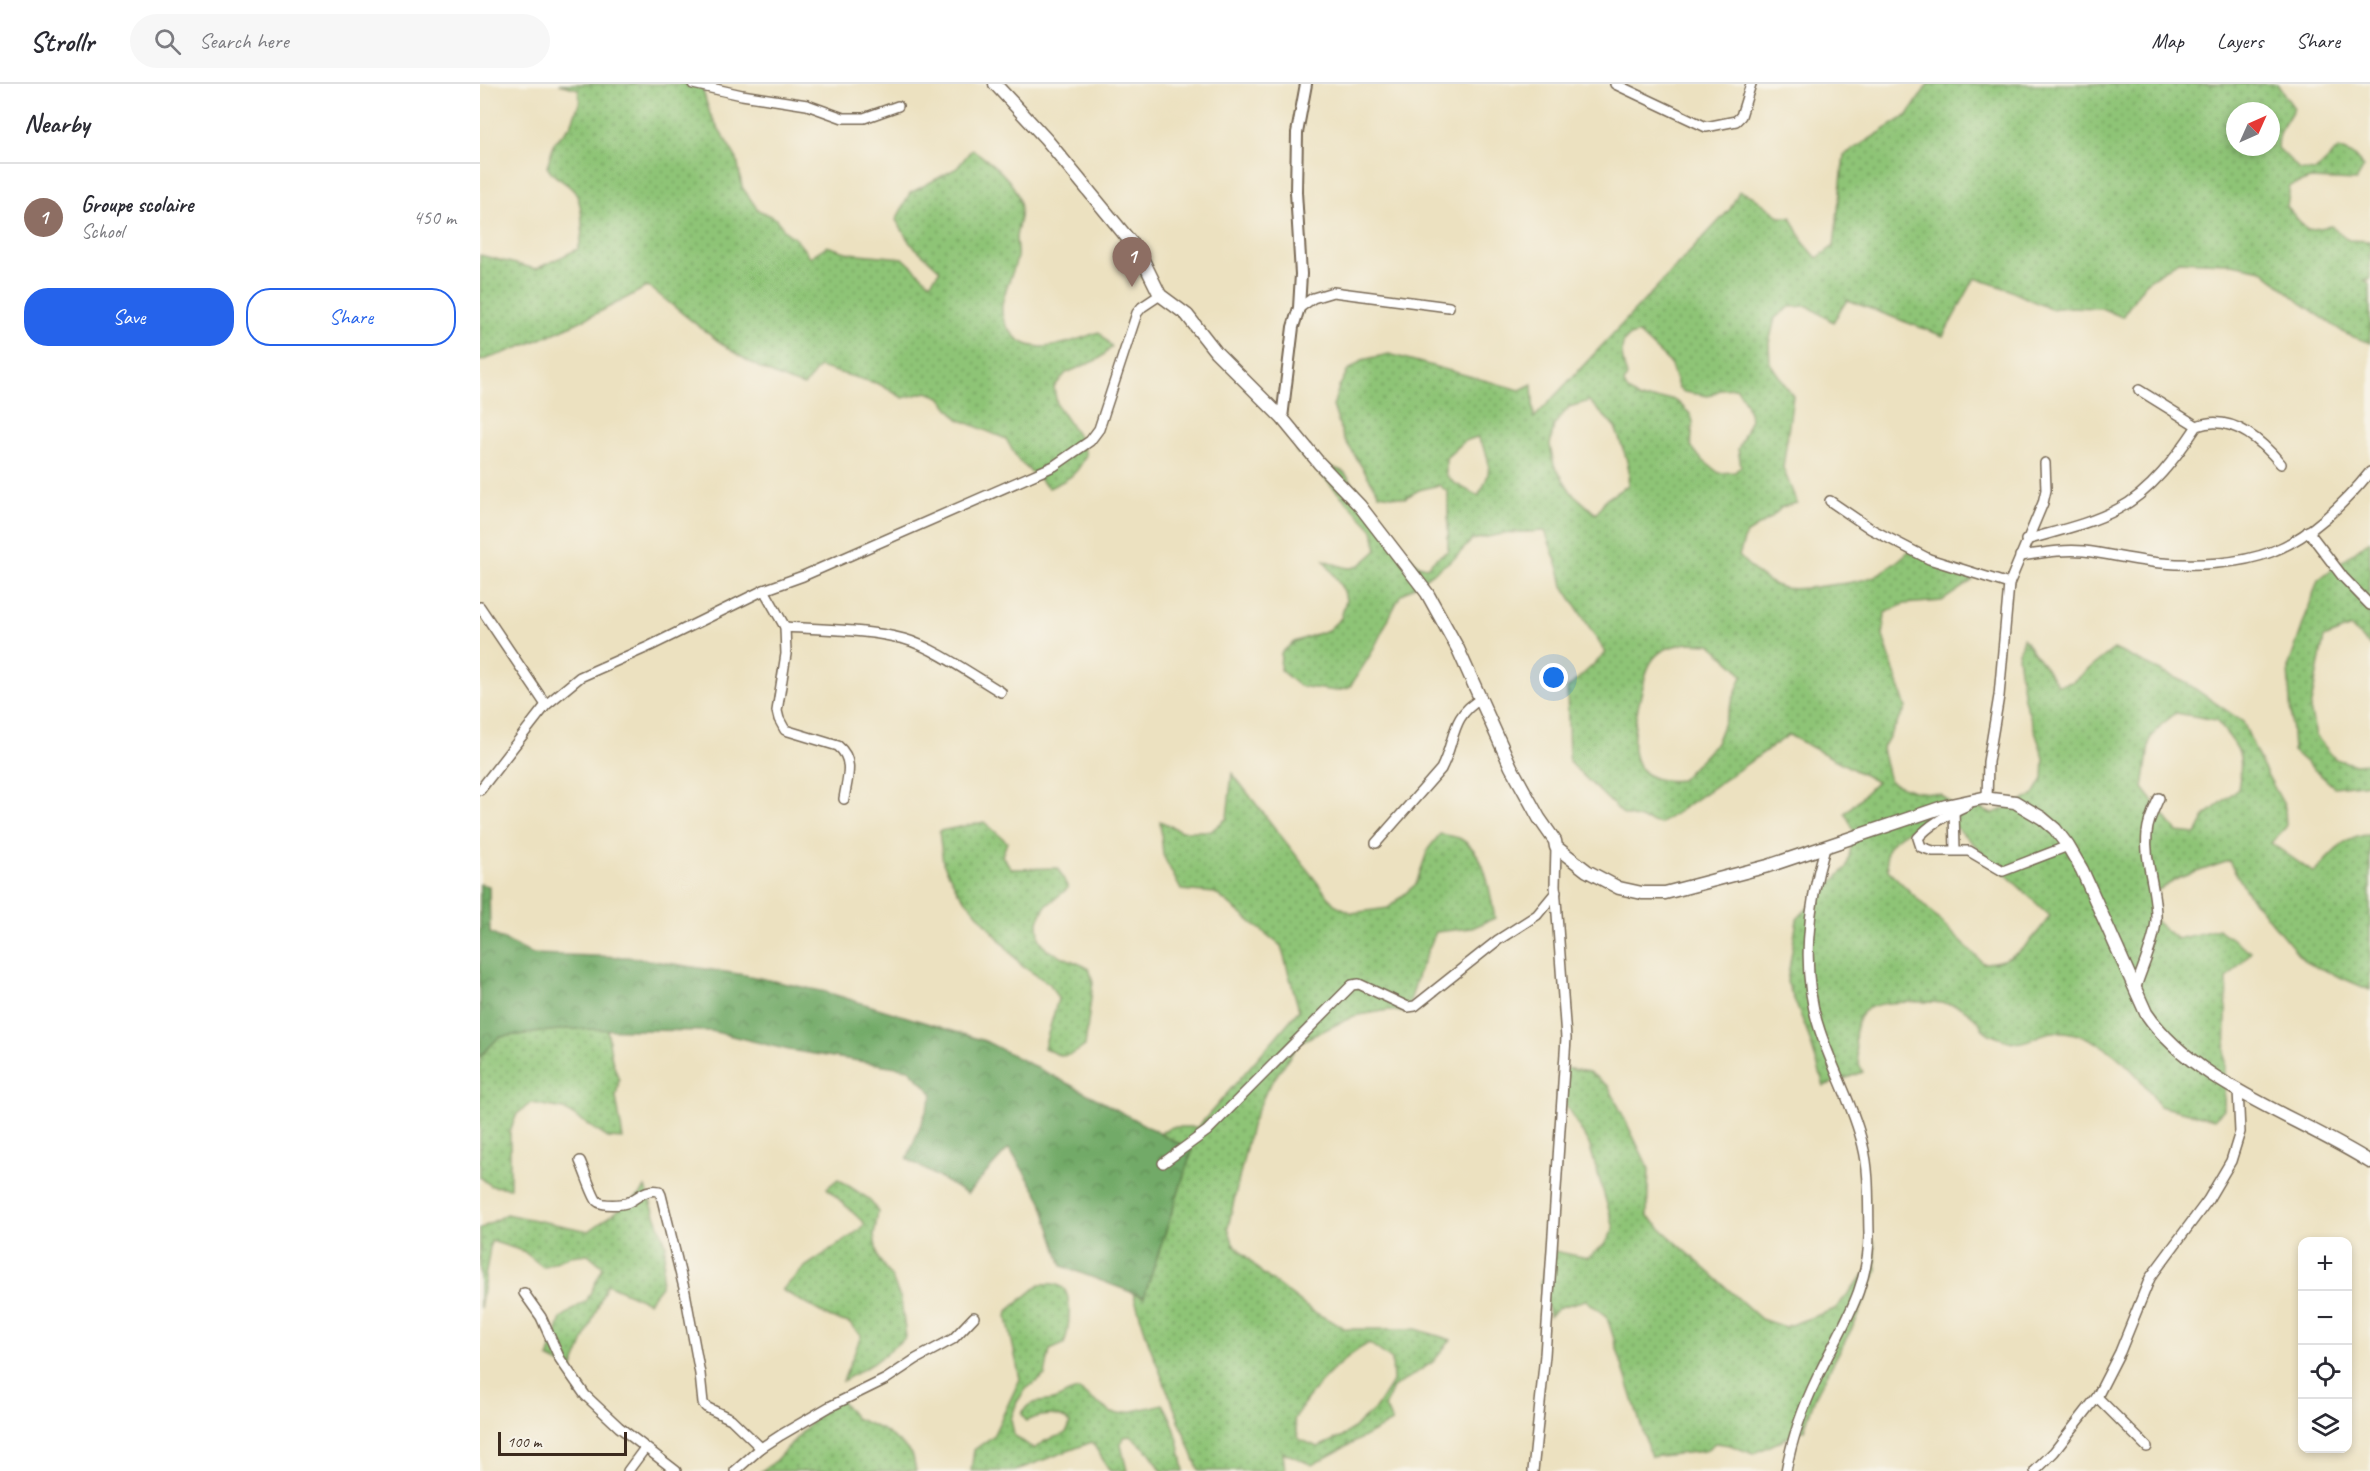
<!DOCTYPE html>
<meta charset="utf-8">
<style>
body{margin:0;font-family:Caveat,sans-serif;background:#f7f7f7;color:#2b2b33}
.controls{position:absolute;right:18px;bottom:18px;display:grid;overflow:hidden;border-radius:12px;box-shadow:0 3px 9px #0003}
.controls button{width:54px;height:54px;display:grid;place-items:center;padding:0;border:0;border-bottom:2px solid #e1e1e2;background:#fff;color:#2b2b33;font:30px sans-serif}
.compass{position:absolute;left:1746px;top:18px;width:54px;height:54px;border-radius:50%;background:#fff;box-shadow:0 3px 9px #0003;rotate:45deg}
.scale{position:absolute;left:18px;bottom:15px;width:129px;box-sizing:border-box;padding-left:6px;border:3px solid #3b2a1e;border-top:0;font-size:16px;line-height:21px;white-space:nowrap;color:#3b2a1e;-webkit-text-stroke:4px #f7f3e8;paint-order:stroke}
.you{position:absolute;left:1074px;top:594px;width:21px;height:21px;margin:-15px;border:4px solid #fff;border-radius:50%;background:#1a73e8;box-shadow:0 0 0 9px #1a73e833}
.badge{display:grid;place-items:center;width:39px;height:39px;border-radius:50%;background:#2563eb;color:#fff;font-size:20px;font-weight:700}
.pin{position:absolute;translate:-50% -50px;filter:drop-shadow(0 2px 3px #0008)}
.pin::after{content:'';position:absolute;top:32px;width:21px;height:18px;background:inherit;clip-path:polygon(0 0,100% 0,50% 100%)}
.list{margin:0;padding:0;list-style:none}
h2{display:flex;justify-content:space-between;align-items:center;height:78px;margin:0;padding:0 24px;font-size:26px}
h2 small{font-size:20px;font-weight:400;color:#7c7c81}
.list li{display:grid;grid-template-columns:39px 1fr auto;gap:18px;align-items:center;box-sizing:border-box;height:108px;padding:0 24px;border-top:2px solid #e1e1e2}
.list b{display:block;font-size:22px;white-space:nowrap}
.list p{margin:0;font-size:20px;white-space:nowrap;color:#7c7c81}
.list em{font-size:20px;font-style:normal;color:#7c7c81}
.actions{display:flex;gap:12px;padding:18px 24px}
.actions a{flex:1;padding:14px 0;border:2px solid #2563eb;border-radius:24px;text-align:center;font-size:21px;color:#2563eb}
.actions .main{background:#2563eb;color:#fff}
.icon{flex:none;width:33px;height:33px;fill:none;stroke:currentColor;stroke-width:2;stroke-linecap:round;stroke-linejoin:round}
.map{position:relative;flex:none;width:1890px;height:1387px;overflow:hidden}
header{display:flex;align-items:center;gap:36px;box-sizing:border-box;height:84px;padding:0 30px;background:#fff;border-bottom:2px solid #e1e1e2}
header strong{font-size:28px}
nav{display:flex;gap:33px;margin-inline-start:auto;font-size:21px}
.search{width:420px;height:54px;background:#f7f7f7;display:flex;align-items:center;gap:15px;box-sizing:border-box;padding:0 21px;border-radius:33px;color:#7c7c81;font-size:22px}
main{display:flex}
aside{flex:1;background:#fff}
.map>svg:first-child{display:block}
.grass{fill:url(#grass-dots);stroke:#64774a;stroke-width:1.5;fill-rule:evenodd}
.forest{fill:url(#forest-crowns);stroke:#566a42;stroke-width:1.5}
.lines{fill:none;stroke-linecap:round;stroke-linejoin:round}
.minor-casing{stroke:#796a57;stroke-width:12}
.tertiary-casing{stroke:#796a57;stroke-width:14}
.secondary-casing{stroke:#796a57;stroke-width:15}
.minor{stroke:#fff;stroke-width:9}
.tertiary{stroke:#fff;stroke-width:10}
.secondary{stroke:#fff;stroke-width:12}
</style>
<header>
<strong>Strollr</strong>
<div class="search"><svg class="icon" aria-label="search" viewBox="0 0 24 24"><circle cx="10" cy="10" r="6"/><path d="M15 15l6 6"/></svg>Search here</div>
<nav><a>Map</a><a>Layers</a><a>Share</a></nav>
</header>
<main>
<aside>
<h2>Nearby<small></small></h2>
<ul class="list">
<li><span class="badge" style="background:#8d6e63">1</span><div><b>Groupe scolaire</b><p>School</p></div><em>450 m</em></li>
</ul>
<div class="actions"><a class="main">Save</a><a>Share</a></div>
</aside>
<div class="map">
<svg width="1890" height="1387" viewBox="0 0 1890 1387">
<defs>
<pattern id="grass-dots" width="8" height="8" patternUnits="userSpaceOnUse" patternTransform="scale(1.5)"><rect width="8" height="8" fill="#8ec476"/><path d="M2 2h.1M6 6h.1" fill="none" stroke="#759f60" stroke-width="1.8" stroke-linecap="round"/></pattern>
<pattern id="forest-crowns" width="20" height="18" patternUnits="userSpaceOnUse" patternTransform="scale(1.5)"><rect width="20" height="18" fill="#72aa67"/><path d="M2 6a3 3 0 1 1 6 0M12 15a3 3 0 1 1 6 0" fill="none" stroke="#5f8b54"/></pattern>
</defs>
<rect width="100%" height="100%" fill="#f7f3e8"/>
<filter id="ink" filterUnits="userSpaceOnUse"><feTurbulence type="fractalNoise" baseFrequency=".0167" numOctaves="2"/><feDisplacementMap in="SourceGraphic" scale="12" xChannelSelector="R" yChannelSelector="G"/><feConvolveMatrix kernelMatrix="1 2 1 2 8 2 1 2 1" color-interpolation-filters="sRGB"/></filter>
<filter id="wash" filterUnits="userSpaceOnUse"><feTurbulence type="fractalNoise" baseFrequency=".008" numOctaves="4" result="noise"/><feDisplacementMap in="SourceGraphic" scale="24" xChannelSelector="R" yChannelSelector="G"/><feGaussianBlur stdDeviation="1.35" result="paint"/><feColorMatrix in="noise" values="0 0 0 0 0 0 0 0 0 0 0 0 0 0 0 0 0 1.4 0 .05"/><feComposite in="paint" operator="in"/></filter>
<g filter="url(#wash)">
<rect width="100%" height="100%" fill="#ece1c0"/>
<g class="grass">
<path d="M79,0h142l9,30 27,45 5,28 16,23 17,8 12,15 8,5 15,19 17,-11 22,7 54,5 27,25 10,-13 -30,-27 -14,-23 14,-27 47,-25 15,-19c17,12 44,31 48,54 3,14 -3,22 -4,35 0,7 2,13 1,19 -3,16 -13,32 -15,48 -1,10 2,19 8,26 21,30 61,10 89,1l13,15 -13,12 -33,14 -12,14 3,18 23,34 6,16c-9,20 -17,24 -37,33l-31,-28 -12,-21 -48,-20 -18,-22 -13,-5 -24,6 -24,-14 -60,-17 -15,19c-60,-17 -108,-63 -156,-100 -53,30 -110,57 -168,75v-106l56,14 42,-20c6,-13 6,-49 -6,-60 -9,-9 -18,-11 -25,-22l7,-24 17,-18 9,-24 -2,-12z"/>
<path d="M1448,0h349l17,24 -15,25 -1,15 22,22 16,1 22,-22 15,6 11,12 -8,14 -46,-2 -20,7 -3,21 20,23 24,-4 18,14 21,1v39h-6l6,5v58l-24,-9 -45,-31 -39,-33 -35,-7 -49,-2 -32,21 -24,35 -21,-9 -33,-1 -18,2 -43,-20 -32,-11 -32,58 -96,-36 -14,22 -25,-16 -18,1 -15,11 -6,25 1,20 23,33 -10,72 14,35 -15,4 -12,12 -24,15 -7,22c13,13 27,28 45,32 12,2 26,0 38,-2 43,-5 55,-5 88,-36l63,30 -31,21 -38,3 -19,9 -2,23 23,72 -24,41 8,33 23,9 27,3 14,12h21l17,8 41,-18 10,-17 1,-21 -20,-59 -6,-43 5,-18 35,47 14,-3 42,-33 74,35 55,38 18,41 24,44 1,20 -15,16 43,30c16,-17 31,-38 56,-38v155l-65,-28 -57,-68 -19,-33 -50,17 -24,14 1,30 21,17 41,-10 33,23 -24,26 -3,131 -10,10 -55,-13c-20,-35 -63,-78 -107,-74 -12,1 -27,13 -39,10 -8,-2 -24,-7 -29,-12 -3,-2 -3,-5 -5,-8 -4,-5 -15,-14 -22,-16 -16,-5 -75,-7 -90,3 -17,11 -13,47 -4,63l-39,14 -17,-55 -20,-49 10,-63 50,-52 7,-36 -9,-18 32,-31 -88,-47 -129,89 -36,-9 -55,-53 -2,-73 39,-36 -43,-67 -3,-14 -15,-41 -37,2 -36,7 -16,17 -56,39 -29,58 -22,34 -13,3 -37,-5 -19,-16 1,-17 13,-11 34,-12 13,-12 5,-18 -2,-9 -20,-31c31,11 28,13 53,-10l-4,-20 -59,-63 -18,-16 7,-3 18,15 23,9 49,61 9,15 17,17 8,2 9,-9 12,-7v-59l-9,-7 -20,5 -14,8 -26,-4 -36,-57 -10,-31 6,-19 8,-15 15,-12 27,-6 131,36 12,-6 2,34 196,-209 9,-18 13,5 29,21h10l13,26 13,15 17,-12 10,-91 64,-40zM1755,27h36v36h-36zM1159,250l31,29 8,24 6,5 24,4 14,-7 15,-1 9,15 5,16 -13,30 3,17 -6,6 -16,1 -18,-14 -10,-13 2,-24 -2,-7 -12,-12 -7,-4h-32l-13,-9 -3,-7 3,-7c-5,-16 -12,-41 12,-42zM1109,317l26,26 11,30 3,13 -1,15 -23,15 -9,14 -25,-22 -17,-27 -4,-20 4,-20 15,-18zM997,353c16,21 15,37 1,59l-24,-13 -8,-8v-17l19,-17zM1208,559l22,1 27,24 5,8 -26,67 -35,37c-60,7 -50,-46 -40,-85 3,-12 5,-28 14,-38 9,-10 20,-11 33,-14zM1696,629l40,7c23,30 29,30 22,69l-32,26 -10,19 -19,-2 -34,-44 7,-49 11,-14zM1453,733h12l105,99c-18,25 -34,47 -67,47l-95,-93c0,-6 -3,-13 -1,-19 3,-14 35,-27 46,-34z"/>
<path d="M1890,456v106l-19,-19 -27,11 -14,71 6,27 19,23 18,5 17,-1v20l-36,4 -41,-36 -5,-83 30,-88z"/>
<path d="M752,689l102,131 18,9 36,-5 28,-24 12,-35 12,-15c6,1 13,2 19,4 28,14 30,52 36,80l-23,10 -36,4 -18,42 -11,39 -18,-3 -35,6 -54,26 -33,47 -16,37 -23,101 5,16 29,30 50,38 34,18h70l35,11 -18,22 -40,26 -8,18 7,16 -80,43 -29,-13 2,19h-86l-50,-127 -16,-51 11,4 48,-146 -32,-18 12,-6h26l101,-117 -18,-64 -66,-53 -34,-3 -18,-35 -3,-34 21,10h30l16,-13zM889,1259l23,17 1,21 -17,27 -31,27 -27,12 -19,-8 -5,-19c14,-28 47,-62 75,-77z"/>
<path d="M504,738l23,20 -5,14 10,13 46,-1 10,20 -23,19 -7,14 1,17 8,12 42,18 4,14 -8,64c-17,13 -23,12 -41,2l14,-49 -8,-15 -28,-18 -64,-75 -15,-28 -4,-32z"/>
<path d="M87,945h40l5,31 7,20 -3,17 7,42 -15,-1 -44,-29 -33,-6 -14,11 -7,17v57l-19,-2 -11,-9v-120l19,-20z"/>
<path d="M1084,984l25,4 20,15 40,82 -2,47 114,103 24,8 50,-18 34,-40 5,-29 3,31 -19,46 -43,80 -11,33 -51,24 -23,-9 -15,-2 -10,8 -54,6 -44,-140 -21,-17 -26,7 -11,9 -5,-26 -4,-7 14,-32 34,7 18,-15 8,-15 -25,-84 -29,-49z"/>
<path d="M358,1095l31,20 9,13 -4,24 4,22 14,20 9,22 5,37 -29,24 -34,20 18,-45 -12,-13 -18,-5 -49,-28 24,-24 47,-31 12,-11 -38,-36z"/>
<path d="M165,1103l21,57 -5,42 -13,16 -41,-18 -35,86 -24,-12 13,-40 26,-18 16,-33 -15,-13 -18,2 -27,11 -20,-16 -32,-10 -11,68v-80l26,-15 83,17 52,-37z"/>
<path d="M560,1200c7,0 16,-2 23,4 10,9 6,43 1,56l-14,6 -5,25 -19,14 -9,13 -6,17 3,16 20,14c4,-3 9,-7 13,-9 12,-6 20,-2 23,-17 -11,-12 -30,-8 -44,-2l-4,-7c7,-16 20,-10 34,-15 8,-3 13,-8 23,-9l33,23 8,1 43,-10c13,21 17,43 21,67h-22l-12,-18 -19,-17 -8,1 -2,8 6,26h-17l-18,-29 -78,29h-43l3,-21 19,-14 27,-57 -13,-61 1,-7z"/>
<path d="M357,1311l18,23 26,11 20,14 12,13 3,15h-155l12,-8z"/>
</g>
<path class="forest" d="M0,800l9,2 1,47 42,21 96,3 117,18 81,17 159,49 103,53 104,57 -48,146 -82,-31 -21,-67 -32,-51 -42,46 -60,-35 26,-65 -24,-25 -120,-19 -78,-19 -144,-2 -68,8 -19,20z"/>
</g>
<g filter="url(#ink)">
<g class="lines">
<g class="minor-casing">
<g id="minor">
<path d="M213,0l49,11 65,10 36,13h21l34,-12"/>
<path d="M1135,0l91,43 30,-6 5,-5 10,-32"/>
<path d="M819,224l14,-10 20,-6 116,15"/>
<path d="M1659,306l58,36"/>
<path d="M1350,417l41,28 58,30 80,25"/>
<path d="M1828,447l35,46 27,28"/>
<path d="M1546,456c31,-9 64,-16 92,-31 33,-17 59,-53 79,-83 34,-13 64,14 84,38"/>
<path d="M1540,472c22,-3 43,-7 64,-5 26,3 52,10 78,12 33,3 78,1 109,-11 38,-14 74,-49 99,-80"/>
<path d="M284,506l21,37 1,27 -9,57 2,8 6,11 53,16c17,14 9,33 6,53"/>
<path d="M0,523l66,98"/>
<path d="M305,543c40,3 81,2 119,12 29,8 70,37 97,53"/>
<path d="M0,706l66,-85 34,-28 70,-31 114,-56 39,-14 251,-110 36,-25 9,-12 38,-116 5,-6 18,-12"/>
<path d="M1507,715l1,-37 11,-66 10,-112 34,-81 3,-13 -1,-27"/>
<path d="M1488,721c-18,8 -37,18 -50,33l3,9 12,4h36l34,20 65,-25"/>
<path d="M1474,727l1,39"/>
<path d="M896,759l65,-74c15,-29 9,-53 40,-70"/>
<path d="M1655,906c6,-20 20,-49 21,-70 1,-30 -12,-58 -9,-87 1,-13 7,-24 12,-35"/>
<path d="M100,1077c4,8 12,34 17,40 5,5 25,4 32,1 10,-5 17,-14 30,-11l2,4 24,97 15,82 3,29 3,4 25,12 30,29"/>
<path d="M683,1079l44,-32 145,-146 7,-1 49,23 7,-1 83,-66 39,-25 19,-23"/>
<path d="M44,1209l17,24 19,42 25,36 34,32 57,44"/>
<path d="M1617,1313l50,50"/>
<path d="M148,1387l17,-23"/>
<path d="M255,1387l26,-23 20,-13 48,-28 57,-28 30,-20 37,-20 21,-22"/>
<path d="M1053,1387l12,-116 21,-317 -11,-152 1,-39"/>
<path d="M1306,1387c6,-33 17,-64 32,-95 22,-47 52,-88 51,-144 -1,-28 1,-59 -6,-86 -9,-39 -30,-76 -43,-115 -20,-58 -12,-126 5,-183"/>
<path d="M1555,1387l19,-19 43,-55 23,-45 30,-74 58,-78 23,-39 9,-29 -2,-43"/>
</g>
</g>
<g class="tertiary-casing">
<path id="tertiary" d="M802,334l11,-91 6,-19 2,-34 -5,-82 1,-59 9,-49"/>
</g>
<g class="secondary-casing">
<path id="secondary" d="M515,0l51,55 93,113 21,43 27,20 29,37 66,66 37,45 41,43 67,87 31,56 53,118 28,51 16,23 1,6 31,24 32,17 23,5h23l103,-27 178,-60 37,-8 32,4 27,16 13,11 13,17 14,24 64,143c48,71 152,103 224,149"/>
</g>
<use href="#minor" class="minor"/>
<use href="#tertiary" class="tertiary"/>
<use href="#secondary" class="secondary"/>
</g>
</g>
</svg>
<div class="controls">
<button>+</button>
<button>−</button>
<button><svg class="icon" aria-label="locate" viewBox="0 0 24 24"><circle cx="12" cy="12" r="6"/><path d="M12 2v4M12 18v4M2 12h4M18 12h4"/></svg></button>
<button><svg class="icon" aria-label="layers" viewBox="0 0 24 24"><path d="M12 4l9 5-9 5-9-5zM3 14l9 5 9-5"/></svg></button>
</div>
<svg class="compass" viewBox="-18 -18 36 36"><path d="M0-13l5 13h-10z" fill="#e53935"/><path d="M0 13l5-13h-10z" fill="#7c7c81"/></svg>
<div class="scale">100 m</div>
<div class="you"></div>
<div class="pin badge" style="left:652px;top:203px;background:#8d6e63">1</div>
</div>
</main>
